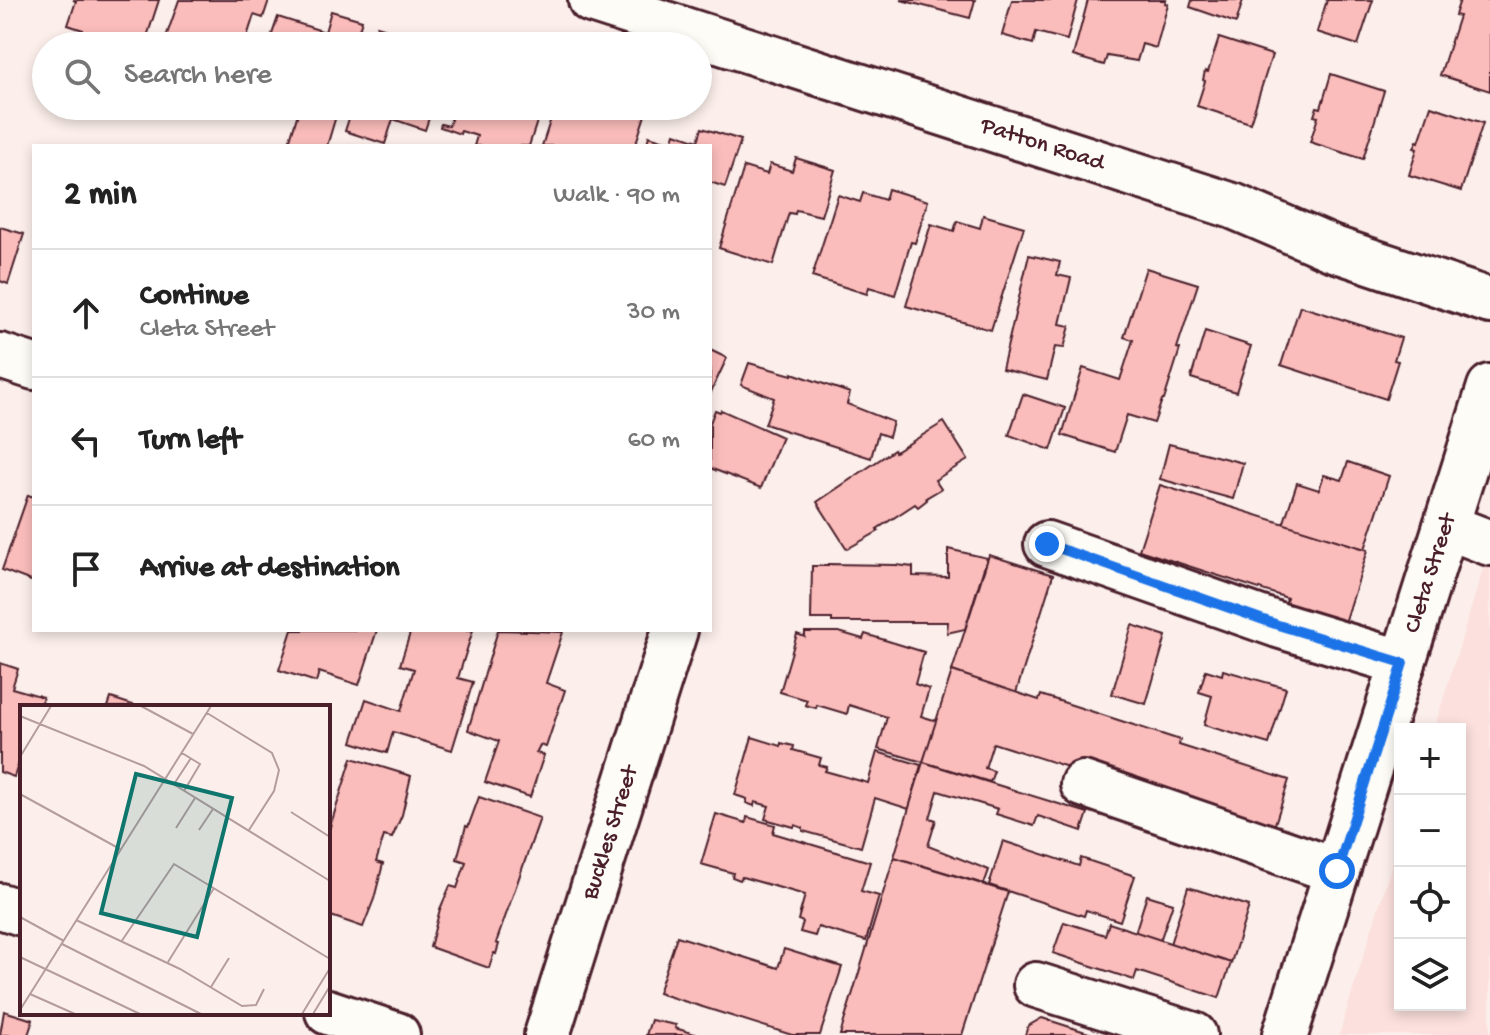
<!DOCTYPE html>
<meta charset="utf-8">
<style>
body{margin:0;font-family:"Gochi Hand",sans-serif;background:#f6f6f6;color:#222}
.controls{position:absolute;right:24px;bottom:24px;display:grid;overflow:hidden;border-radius:0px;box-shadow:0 4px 12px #0003}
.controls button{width:72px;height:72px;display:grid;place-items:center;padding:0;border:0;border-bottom:2px solid #e0e0e0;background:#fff;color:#222;font:40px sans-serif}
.stop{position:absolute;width:24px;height:24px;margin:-18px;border:6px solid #1a73e8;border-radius:50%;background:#fff}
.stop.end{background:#1a73e8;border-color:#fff;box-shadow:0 2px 8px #0008}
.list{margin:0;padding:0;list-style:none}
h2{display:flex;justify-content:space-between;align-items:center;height:104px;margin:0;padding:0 32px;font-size:34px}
h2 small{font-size:26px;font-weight:400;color:#767676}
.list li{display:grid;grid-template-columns:52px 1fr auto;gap:24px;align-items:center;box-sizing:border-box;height:128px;padding:0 32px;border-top:2px solid #e0e0e0}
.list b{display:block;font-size:30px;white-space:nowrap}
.list p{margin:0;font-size:26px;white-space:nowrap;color:#767676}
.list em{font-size:26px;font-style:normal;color:#767676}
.icon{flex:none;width:44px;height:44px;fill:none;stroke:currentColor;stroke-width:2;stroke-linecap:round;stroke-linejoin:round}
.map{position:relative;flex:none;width:1490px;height:1035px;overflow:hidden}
.search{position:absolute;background:#fff;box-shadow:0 4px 12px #0003;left:32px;top:32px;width:680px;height:88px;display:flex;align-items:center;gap:20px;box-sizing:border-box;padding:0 28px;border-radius:44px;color:#767676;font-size:30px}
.panel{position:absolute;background:#fff;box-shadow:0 4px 12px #0003;left:32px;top:144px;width:680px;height:488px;border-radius:0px}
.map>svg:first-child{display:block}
.built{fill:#fbe0dd}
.building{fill:#fabdbb;stroke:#4a1f2b;stroke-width:2}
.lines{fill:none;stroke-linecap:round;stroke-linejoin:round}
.minor-casing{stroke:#4a1f2b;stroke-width:50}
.minor{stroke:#fdfcf7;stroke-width:44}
.route{stroke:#1a73e8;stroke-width:10}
.labels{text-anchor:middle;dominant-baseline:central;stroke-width:7;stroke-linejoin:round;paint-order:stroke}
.street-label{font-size:24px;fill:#4a1f2b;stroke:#fdfcf7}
.inset-road{fill:none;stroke:#b59c9e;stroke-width:2}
.view{fill:#0f766e;fill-opacity:0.15;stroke:#0f766e;stroke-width:4}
.inset-edge{fill:none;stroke:#4a1f2b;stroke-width:4}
</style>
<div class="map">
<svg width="1490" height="1035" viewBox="0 0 1490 1035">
<rect width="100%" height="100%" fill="#fcefeb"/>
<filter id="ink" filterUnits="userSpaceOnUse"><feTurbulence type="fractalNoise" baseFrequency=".0125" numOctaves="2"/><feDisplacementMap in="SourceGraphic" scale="16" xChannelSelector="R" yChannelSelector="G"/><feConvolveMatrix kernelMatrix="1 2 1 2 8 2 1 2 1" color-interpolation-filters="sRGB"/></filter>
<g filter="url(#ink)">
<path class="built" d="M1490,546v489h-151l61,-197v167h60v-276h-26z"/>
<g class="building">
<path d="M73,0h86l-15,46h-61l1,-4 -4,-1 3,-11 -15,-5 8,-24z"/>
<path d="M179,0h90l-6,18 -9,-3 -10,31h-81z"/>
<path d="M901,0h74l-5,18z"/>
<path d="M1012,0h66l-11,40 -31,-8 -3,12 -31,-9z"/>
<path d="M1088,0h78l-1,3 3,1 -12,44 -14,-4 -5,17 -30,-5 -3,9 -31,-9z"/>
<path d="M1192,0h51l-7,23 -46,-16z"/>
<path d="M1327,0h46l-15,45 -41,-13z"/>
<path d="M1460,0h30v91l-50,-16 19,-59 -4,-1z"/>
<path d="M331,11l31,9 -8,26h-86l10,-29 47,15z"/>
<path d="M377,26l30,9 -4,11h-32z"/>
<path d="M1219,38l53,17 -22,68 -53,-17 8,-25 -2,-1 2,-9 3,1z"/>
<path d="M1331,74l53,17 -21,68 -53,-17 8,-25 -4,-1 3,-9 4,1z"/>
<path d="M305,106h34l-12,40h-39l10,-33 4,1z"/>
<path d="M353,106h80l-8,24 -32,-11 -8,25 -40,-13z"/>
<path d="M455,106h87l-13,40h-55l3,-10 -16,-5 -1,3 -20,-7 1,-3 8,2z"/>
<path d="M555,106l24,7 2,-7 21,5 2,-5h25l17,6 -11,34h-93z"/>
<path d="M1431,106l52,17 -22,68 -52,-16 8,-26 -3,-1 3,-7 2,1z"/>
<path d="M702,128l39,12 -16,47 -15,-5v-36h-64l3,-10 23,7 3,-10 23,8z"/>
<path d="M796,158l39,12 -14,46 -25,-6 -1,4 -6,-1 -16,52 -54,-17 25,-81 23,7 3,-10 22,7z"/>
<path d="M888,189l40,12 -13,42 -4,-1 -16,53 -26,-8 -2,7 -55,-17 26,-82 22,7 3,-9 22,7z"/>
<path d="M983,215l41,12 -33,103 -85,-24 25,-82 23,7 3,-10 23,7z"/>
<path d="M0,227l24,7 -16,50 -8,-3z"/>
<path d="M1029,255l31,7 -3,13 14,3 -11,46 10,2 -6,22 -9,-1 -8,33 -45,-11z"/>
<path d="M1146,268l52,16 -21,64 3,1 -16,51h-2l-8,23 -27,-8 -12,37 -53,-17 21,-67 37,12 13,-40 -9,-3z"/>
<path d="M1300,306l101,32 -7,22 4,1 -12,38 -105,-34z"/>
<path d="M1205,331l46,15 -15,46 -45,-14z"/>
<path d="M710,350l17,8 -17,36z"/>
<path d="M749,363l43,12v-2l58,20 -3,11 46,18 -4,15 -11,-4 -7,25 -106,-34 9,-26 -33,-13z"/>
<path d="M1023,394l42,14 -14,42 -42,-15z"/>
<path d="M715,410l5,2 1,-2 61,27 -21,51 -51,-20v-45z"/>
<path d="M944,422l24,38 -33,20 6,9 -15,9 1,2 -9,7 -3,-3 -38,25 2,2 -32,18 -30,-47 77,-52 1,2z"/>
<path d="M1169,444l74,19 -10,36 -73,-20z"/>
<path d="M1348,462l41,14 -24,73 -82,-24 14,-42 22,7 5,-15 18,5z"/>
<path d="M1160,485l208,65 -28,89 -59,-21 6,-20 -148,-48z"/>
<path d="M28,495l6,2v85l-32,-12z"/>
<path d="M948,549l39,9 -22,71 -18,4 1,-11h-116v-3h-21l1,-53h16v-2l68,1 17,2v9l35,1z"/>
<path d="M989,555l64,20 -37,118 -64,-22z"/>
<path d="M1132,625l34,11 -20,68 -34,-10z"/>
<path d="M292,630h85l-18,55 -40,-13 -3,10 -37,-12z"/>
<path d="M411,630h62l-15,48 15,4 -21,68 -59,-18 -6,21 -35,-11 14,-43 35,12 13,-42 -14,-4z"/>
<path d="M498,630l65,2 -17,51 19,7 -19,57 -6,-2 -4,8 8,2 -14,42 -45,-15 14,-41 -31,-11z"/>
<path d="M805,632h34l24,7 2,-5 59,18 -9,32 14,5 -8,27 16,5 -14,41 -45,-13 9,-32 -38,-12 -2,9 -30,-9 -1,3 -11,-3 2,-5 -27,-8 17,-58 8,3z"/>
<path d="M0,663l18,6 -6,19 31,9 -3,10h-18v46l-8,24 -14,-5z"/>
<path d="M1206,670l16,5 1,-5 63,18 -17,56 -65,-19 8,-29 -13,-4z"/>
<path d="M952,671l87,29 2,-5 139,45 -1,5 110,35 -15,47 -116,-31 -165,-53 -8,25 9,3 -4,11 -67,-20z"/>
<path d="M111,698l28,9h-31z"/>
<path d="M752,737l29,9v-3l13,3 -1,4 28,8 -2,7 8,2 -2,4 43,12 9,-31 44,13 -12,44 -34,-11 -14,49 -58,-16v-3l-8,-3 -1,2 -29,-8 4,-13 -14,-4 -1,4 -8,-3 1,-4 -12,-4z"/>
<path d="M352,758l59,18 -9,39 -10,23 -8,-2 -8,26 7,2 -9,35 -11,28 -35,-12v-82z"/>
<path d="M923,762l165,51 -6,18 -44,-15 -4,10 -38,-12 2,-5 -60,-18 -8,27 6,2 -8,26 61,24 -5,14 -90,-27z"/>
<path d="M479,797l61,21 -44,125 3,1 -3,10 -2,-1 -5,15 -59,-21 10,-38 10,-23 7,2 9,-26 -9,-3 9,-33 2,1z"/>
<path d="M716,814l30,9 1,-6 28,8 -2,8 97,29 -9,29 18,5 -13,45 -48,-14 -3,9 -15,-4 3,-10 -5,-2 7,-25 -63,-18 -2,3 -8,-3 1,-4 -32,-9z"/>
<path d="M1003,841l76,25 2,-8 54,18 -15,45 -34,-11 -2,6 -95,-31z"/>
<path d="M894,857l114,35 -46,143h-122z"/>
<path d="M1188,887l61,19 -18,57 -61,-19z"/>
<path d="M1147,895l26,8 -13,38 -25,-8z"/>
<path d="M1064,922l41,13 4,-12 122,40 -12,35 -82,-27 -3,9 -81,-27z"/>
<path d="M677,936l101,32 6,-19 58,18 -22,68h-28l-134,-42z"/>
<path d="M4,1011l29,9 -5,15h-28z"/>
<path d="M1042,1018l53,17h-70l3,-9z"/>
<path d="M651,1020l25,5 -1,3 23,7h-52z"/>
</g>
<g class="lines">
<g class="minor-casing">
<g id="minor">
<path id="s1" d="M591,0l642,206 98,42 159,53"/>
<path d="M0,356l34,11"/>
<path d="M1446,526l44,17"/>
<path d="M1047,544l231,81 125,38"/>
<path d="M1083,784l254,87"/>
<path d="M0,906l22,7"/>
<path d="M1036,985l158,50"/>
<path d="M328,1012l69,23"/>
<path id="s2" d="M547,1035l128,-405"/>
<path id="s3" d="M1285,1035l205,-648"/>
</g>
</g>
<use href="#minor" class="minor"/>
</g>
</g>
<g class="lines" filter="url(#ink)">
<path class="route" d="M1047,544l231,81 125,38 -66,208"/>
</g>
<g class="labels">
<g class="street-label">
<text stroke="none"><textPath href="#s1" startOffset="474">Patton Road</textPath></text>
<text stroke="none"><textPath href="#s3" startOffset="484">Cleta Street</textPath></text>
<text stroke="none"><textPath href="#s2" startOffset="212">Buckles Street</textPath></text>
</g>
</g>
<g transform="translate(20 705)">
<rect width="310" height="310" fill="#fcefeb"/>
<path class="inset-road" d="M121,1l52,28M187,8l65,40 7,17 -5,21 -25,39M0,11l124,50 186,115M162,48l18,11 -16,27M0,52l31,-51M154,79l17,-26M0,89l100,55M271,107l39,25M156,123l19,-30M179,125l14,-21M0,212l44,24M56,215l104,49 62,37 14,-1 8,-16M101,237l53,-78 156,95M42,239l139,70M0,252l120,57M148,257l46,-74M191,282l18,-29M10,289l45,20M0,305l191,-304M282,309l28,-46M293,309l17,-28"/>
<path class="view" d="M116,69l96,24 -35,139 -96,-24z"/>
<rect width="310" height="310" class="inset-edge"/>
</g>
</svg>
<div class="controls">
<button>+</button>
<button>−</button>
<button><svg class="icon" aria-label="locate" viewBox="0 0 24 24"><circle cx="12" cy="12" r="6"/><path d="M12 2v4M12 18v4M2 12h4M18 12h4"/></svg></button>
<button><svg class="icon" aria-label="layers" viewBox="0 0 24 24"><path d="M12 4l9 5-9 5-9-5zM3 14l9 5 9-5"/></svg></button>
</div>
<div class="stop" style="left:1337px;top:871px"></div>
<div class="stop end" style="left:1047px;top:544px"></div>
<div class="search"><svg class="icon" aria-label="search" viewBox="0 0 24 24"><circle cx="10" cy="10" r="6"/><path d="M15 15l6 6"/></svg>Search here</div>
<section class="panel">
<h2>2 min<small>Walk · 90 m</small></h2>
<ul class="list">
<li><svg class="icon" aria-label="ahead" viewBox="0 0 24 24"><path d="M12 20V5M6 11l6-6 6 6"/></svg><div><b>Continue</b><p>Cleta Street</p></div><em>30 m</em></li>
<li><svg class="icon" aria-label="left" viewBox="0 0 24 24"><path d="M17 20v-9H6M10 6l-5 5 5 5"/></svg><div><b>Turn left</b></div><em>60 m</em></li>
<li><svg class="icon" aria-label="arrive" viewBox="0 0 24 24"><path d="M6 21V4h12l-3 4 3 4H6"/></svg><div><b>Arrive at destination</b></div></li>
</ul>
</section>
</div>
